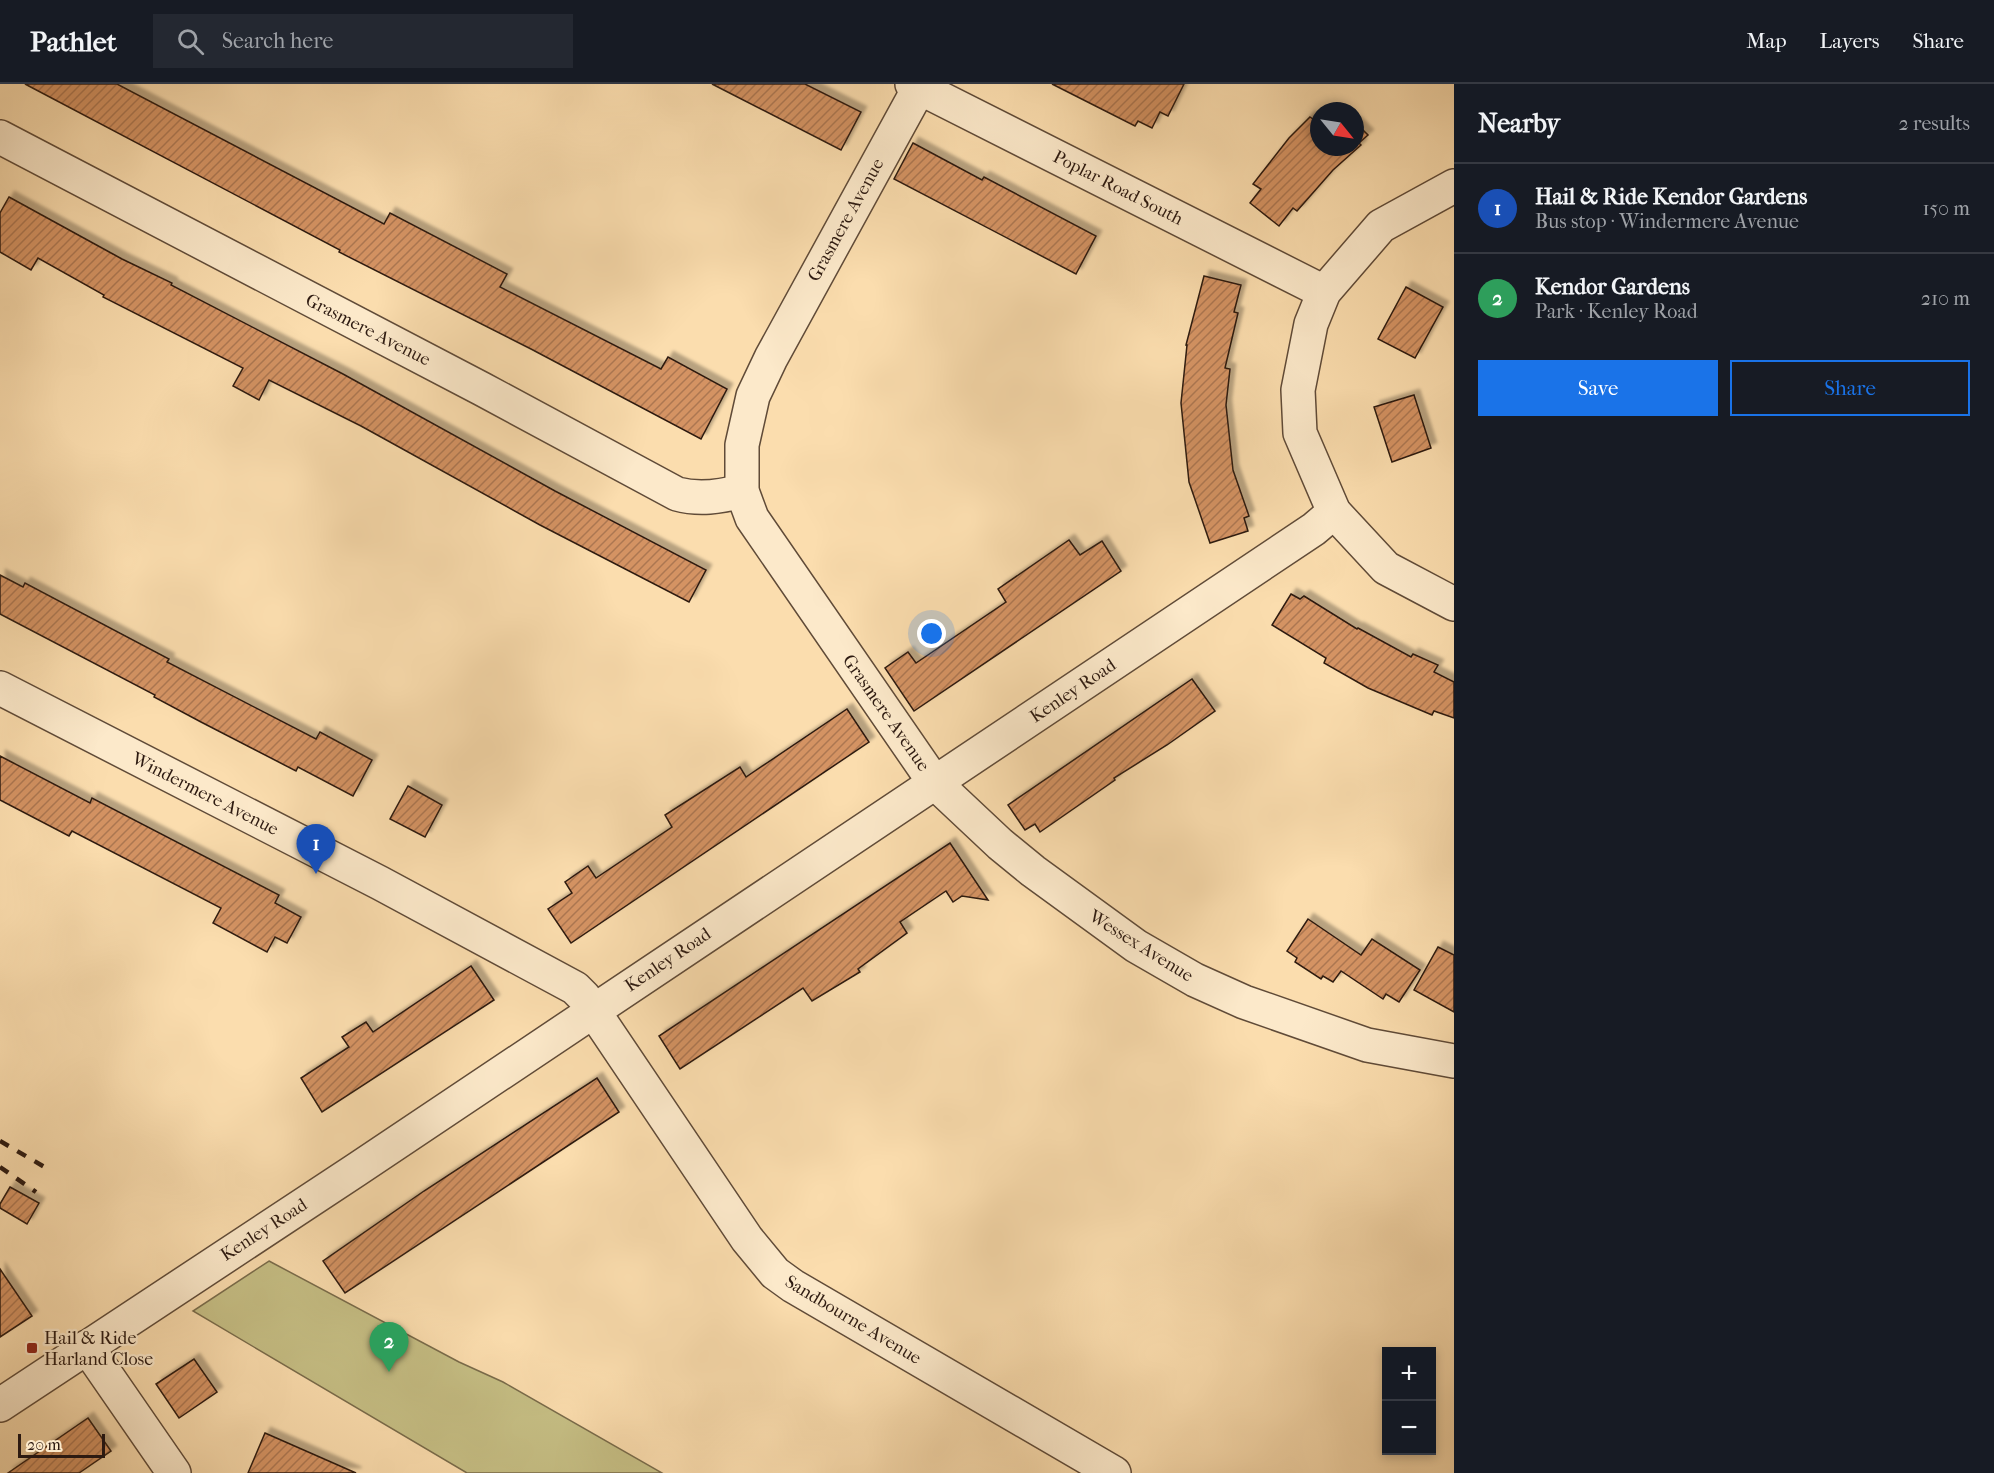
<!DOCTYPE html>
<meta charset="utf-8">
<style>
body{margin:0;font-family:"IM FELL French Canon",serif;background:#242831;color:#f1f3f6}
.controls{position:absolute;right:18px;bottom:18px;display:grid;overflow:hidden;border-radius:0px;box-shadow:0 3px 9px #0003}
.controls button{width:54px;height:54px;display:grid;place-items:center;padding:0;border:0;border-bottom:2px solid #363941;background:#171b24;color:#f1f3f6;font:30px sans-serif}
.compass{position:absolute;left:1310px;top:18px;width:54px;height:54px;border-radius:50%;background:#171b24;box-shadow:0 3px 9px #0003;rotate:120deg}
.scale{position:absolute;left:18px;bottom:15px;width:87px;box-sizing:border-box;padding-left:6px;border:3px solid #2d1a11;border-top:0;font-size:16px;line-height:21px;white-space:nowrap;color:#2d1a11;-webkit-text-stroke:4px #fce9ca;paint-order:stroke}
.you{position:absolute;left:932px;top:550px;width:21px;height:21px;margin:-15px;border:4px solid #fff;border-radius:50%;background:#1a73e8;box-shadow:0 0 0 9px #1a73e833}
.badge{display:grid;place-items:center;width:39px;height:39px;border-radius:50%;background:#1a73e8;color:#fff;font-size:20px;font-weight:700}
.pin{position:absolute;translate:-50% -50px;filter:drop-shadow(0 2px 3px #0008)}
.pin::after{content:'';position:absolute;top:32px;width:21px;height:18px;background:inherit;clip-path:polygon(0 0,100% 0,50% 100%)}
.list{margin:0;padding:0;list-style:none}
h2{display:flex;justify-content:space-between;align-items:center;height:78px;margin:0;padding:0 24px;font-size:26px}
h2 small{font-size:20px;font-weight:400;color:#9ea1a6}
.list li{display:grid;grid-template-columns:39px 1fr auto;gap:18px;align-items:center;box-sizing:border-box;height:90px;padding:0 24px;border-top:2px solid #363941}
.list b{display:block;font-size:22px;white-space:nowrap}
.list p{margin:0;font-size:20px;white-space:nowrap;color:#9ea1a6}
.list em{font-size:20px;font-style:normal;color:#9ea1a6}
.actions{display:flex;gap:12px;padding:18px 24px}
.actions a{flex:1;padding:14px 0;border:2px solid #1a73e8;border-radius:0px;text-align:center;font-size:21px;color:#1a73e8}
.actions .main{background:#1a73e8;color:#fff}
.icon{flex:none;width:33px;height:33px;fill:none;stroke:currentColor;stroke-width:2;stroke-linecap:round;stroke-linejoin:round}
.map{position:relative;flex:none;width:1454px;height:1389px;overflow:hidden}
header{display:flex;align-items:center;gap:36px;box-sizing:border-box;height:84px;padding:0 30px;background:#171b24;border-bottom:2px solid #363941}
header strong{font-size:28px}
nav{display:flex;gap:33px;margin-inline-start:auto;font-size:21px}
.search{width:420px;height:54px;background:#242831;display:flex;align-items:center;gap:15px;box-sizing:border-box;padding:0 21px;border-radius:0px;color:#9ea1a6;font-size:22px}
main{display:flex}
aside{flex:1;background:#171b24}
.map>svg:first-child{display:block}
.green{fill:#c6bf85;stroke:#7a6c4b;stroke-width:1.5}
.building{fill:url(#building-hatch);stroke:#2d1a11;stroke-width:1.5;filter:url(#shadow)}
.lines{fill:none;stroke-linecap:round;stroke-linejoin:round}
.minor-casing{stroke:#604b38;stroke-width:36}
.minor{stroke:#fce9ca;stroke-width:33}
.rail{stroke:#2d1a11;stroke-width:4.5;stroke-dasharray:10 10;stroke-linecap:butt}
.poi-dot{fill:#8f2418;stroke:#fce9ca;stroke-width:2}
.labels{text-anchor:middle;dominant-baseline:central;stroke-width:4.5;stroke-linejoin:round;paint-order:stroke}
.street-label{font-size:18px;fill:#2d1a11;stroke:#fce9ca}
.poi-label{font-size:18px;fill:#2d1a11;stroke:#fce9ca;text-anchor:start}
</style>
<header>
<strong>Pathlet</strong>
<div class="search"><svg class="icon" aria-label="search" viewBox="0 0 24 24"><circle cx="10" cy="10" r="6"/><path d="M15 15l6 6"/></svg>Search here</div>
<nav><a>Map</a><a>Layers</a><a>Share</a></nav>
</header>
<main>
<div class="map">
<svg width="1454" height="1389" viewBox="0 0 1454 1389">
<defs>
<pattern id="building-hatch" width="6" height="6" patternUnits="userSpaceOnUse" patternTransform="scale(1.5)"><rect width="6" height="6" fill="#d49364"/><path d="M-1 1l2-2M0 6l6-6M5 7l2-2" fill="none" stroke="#ac7751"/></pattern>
<filter id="shadow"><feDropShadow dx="5.5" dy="-5.5" stdDeviation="1.5" flood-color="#0004"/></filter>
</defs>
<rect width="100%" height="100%" fill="#fbddae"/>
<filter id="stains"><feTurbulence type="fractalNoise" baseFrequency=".00333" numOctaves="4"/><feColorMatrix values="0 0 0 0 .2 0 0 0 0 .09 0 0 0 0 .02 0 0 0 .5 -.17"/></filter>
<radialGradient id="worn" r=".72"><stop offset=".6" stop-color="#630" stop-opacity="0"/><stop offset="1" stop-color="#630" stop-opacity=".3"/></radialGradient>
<path class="green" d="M269,1177l190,101 44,20 159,91h-195l-274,-162z"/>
<g class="building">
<path d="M25,0h92l267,140 6,-11 117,61 -7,13 161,82 7,-12 59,32 -26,50 -170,-90 -192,-97 1,-2z"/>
<path d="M712,0h93l56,28 -20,38z"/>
<path d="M1052,0h132l-16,32 -8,-4 -8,16 -14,-7 -3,5z"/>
<path d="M1310,33l6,4 3,-2v28h36v-25l13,13 -9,8 2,2 -28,25 -36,41 -4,-3 -14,18 -29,-23 11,-14 -8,-5 36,-46z"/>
<path d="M913,59l69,37 2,-3 112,59 -20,38 -182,-95z"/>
<path d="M9,113l113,62 50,24 -1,2 172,89 212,117 151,79 -17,32 -149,-77 -179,-99 -92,-46 -10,20 -26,-14 10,-18 -140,-71 1,-2 -66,-37 -7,12 -31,-18v-39z"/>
<path d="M1204,192l37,9 -7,27 4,1 -13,55 5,1 -4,36 7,65 16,46 -5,2 4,13 -38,12 -21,-61 -8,-79 6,-58h-1z"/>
<path d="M1406,203l37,20 -28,51 -37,-19z"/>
<path d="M1414,311l17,53 -39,14 -18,-55z"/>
<path d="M1069,456l11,15 22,-14 19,30 -207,140 -29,-43 23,-16 8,11 90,-61 -8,-13z"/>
<path d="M0,491l23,12 2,-4 144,76 -2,3 149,77 4,-7 52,28 -19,36 -55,-29 -2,4 -95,-49 -47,-25 1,-2 -155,-81z"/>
<path d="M1291,510l9,5 4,-3 53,33 1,-1 53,29 2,-3 25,11 -4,7 20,10v36l-20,-7 -2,4 -64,-27 -44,-25 2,-5 -54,-33z"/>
<path d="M1192,595l23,32 -48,34 -53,33 1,2 -75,52 -5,-8 -10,6 -17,-25z"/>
<path d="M847,625l22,33 -298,201 -23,-34 24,-16 -7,-11 23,-16 8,12 76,-51 -7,-12 75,-48 6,10z"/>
<path d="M0,672l90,47 2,-5 187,97 -4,8 26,14 -14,26 -12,-6 -8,15 -54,-29 8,-15 -149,-77 -3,5 -69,-36z"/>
<path d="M408,702l34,19 -17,32 -35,-18z"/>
<path d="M950,759l38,57 -26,-4 -9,6 -7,-11 -46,31 7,11 -49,36 2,3 -48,29 -9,-13 -123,81 -21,-33z"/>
<path d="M1308,835l53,36 11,-16 48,31 -21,32 -13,-8 -3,5 -42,-28 -8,11 -10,-6 -2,3 -26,-17 2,-4 -10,-7z"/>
<path d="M1438,863l16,8v57l-40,-22z"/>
<path d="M471,882l23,34 -172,112 -21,-34 48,-31 -7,-10 24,-15 7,10z"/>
<path d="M597,994l22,34 -274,181 -22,-32 101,-70z"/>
<path d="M10,1103l29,16 -12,21 -27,-16v-4z"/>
<path d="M0,1185l32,47 -32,21z"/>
<path d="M194,1275l23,33 -38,26 -23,-34z"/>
<path d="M88,1334l23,33 -32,22h-71z"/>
<path d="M265,1349l91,40h-108z"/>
</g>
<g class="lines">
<g class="minor-casing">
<g id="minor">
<path d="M912,0l412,208"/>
<path d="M919,4l-148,270 -18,38 -11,49v46l10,27 182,264 66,62 33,27 103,75 59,34 49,22 123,43 87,16"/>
<path d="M0,53l482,252 195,105c22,6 43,3 65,-3"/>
<path d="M1454,102l-73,40 -57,66 -13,32 -13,66 2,43 34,79 52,56 68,36"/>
<path d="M0,604l380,195 195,105 9,9 163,242 28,34 18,13 321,187"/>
<path d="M87,1263l87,126"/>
<path d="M0,1321l356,-235 958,-641 20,-17"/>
</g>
</g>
<use href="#minor" class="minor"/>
<g class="rail">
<path d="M0,1057l48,28"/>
<path d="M0,1083l36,25"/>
</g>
</g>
<rect class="poi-dot" x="26" y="1258" width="12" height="12" rx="3"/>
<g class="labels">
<g class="street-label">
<text transform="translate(1118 104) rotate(27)">Poplar Road South</text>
<text transform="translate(846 136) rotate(-61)">Grasmere Avenue</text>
<text transform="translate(368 246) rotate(27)">Grasmere Avenue</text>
<text transform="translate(1073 607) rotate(-34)">Kenley Road</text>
<text transform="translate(886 629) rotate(55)">Grasmere Avenue</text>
<text transform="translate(205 710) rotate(27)">Windermere Avenue</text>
<text transform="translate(1141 862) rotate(32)">Wessex Avenue</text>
<text transform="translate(668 876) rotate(-34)">Kenley Road</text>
<text transform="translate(264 1146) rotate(-33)">Kenley Road</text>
<text transform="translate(853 1236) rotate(31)">Sandbourne Avenue</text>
</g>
<g class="poi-label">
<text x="44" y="1254">Hail &amp; Ride<tspan x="44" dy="21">Harland Close</tspan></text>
</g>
</g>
<rect width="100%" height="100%" filter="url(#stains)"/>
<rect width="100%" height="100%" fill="url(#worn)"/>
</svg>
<div class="controls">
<button>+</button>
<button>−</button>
</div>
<svg class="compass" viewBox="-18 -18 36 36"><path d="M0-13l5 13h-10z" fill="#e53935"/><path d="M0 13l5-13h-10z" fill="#9ea1a6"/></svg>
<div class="scale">20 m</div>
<div class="you"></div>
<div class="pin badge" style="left:316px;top:790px;background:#1a4fb4">1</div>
<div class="pin badge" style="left:389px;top:1288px;background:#2e9e5b">2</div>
</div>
<aside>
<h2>Nearby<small>2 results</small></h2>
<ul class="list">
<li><span class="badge" style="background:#1a4fb4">1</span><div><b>Hail &amp; Ride Kendor Gardens</b><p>Bus stop · Windermere Avenue</p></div><em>150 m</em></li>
<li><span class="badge" style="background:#2e9e5b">2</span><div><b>Kendor Gardens</b><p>Park · Kenley Road</p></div><em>210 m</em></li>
</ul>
<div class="actions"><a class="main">Save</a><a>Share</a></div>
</aside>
</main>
